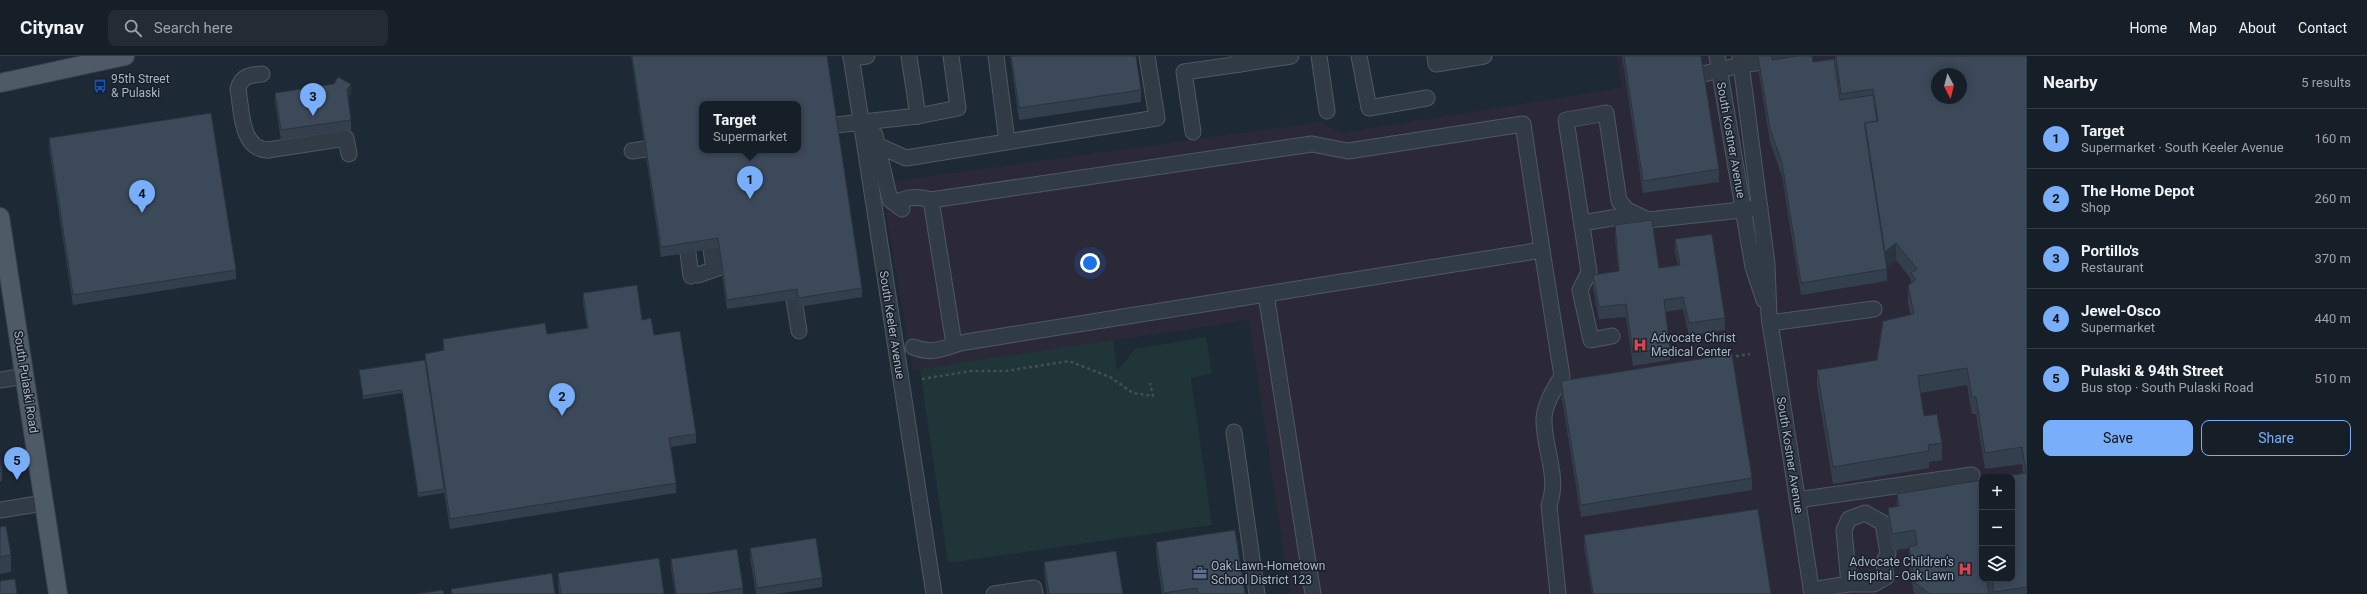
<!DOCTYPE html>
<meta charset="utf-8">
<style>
body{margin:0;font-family:Roboto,sans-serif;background:#232c34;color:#f1f3f6}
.controls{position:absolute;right:12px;bottom:12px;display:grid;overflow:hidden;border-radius:8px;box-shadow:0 2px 10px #0003}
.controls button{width:36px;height:36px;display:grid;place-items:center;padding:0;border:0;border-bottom:1px solid #353d45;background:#161f28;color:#f1f3f6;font:20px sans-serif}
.compass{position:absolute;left:1931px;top:12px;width:36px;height:36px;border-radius:50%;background:#161f28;box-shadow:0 2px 10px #0003;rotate:173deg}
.you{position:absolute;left:1090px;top:207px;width:14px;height:14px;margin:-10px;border:3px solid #fff;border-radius:50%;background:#1a73e8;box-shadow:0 0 0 6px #1a73e833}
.badge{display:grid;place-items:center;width:26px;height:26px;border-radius:50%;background:#79aefb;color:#111;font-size:13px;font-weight:700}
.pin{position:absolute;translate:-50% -33px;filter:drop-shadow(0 1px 2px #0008)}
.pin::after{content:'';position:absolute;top:21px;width:14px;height:12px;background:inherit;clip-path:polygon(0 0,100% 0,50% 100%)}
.popup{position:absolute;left:699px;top:45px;width:102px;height:52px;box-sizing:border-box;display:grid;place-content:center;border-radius:8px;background:#161f28;filter:drop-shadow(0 1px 3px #0005);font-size:13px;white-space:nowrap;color:#9ea2a8}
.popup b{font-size:15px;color:#f1f3f6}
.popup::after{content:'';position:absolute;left:50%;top:100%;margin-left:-8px;border:8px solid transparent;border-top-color:#161f28}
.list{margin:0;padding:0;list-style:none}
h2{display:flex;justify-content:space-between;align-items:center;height:52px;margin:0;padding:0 16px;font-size:17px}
h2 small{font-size:13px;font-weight:400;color:#9ea2a8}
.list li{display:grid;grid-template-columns:26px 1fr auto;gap:12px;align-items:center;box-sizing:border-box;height:60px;padding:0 16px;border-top:1px solid #353d45}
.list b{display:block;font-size:15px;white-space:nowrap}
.list p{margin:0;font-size:13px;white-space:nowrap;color:#9ea2a8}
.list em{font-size:13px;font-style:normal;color:#9ea2a8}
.actions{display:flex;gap:8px;padding:12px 16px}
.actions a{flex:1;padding:9px 0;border:1px solid #79aefb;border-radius:8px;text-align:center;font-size:14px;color:#79aefb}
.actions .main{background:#79aefb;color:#111}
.icon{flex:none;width:22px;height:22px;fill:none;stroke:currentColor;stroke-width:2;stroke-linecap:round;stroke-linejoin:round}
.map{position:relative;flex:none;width:2027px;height:538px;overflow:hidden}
header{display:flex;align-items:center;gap:24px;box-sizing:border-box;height:56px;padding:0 20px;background:#161f28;border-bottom:1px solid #353d45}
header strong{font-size:19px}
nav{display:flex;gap:22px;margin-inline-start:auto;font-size:14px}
.search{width:280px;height:36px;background:#232c34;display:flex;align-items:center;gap:10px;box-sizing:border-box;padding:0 14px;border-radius:8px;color:#9ea2a8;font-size:15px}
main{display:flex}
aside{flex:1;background:#161f28}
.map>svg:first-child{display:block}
.medical{fill:#2b2937;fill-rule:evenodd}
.green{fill:#203537}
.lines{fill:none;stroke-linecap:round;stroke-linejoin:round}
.minor-casing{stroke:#4f5865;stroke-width:17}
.major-casing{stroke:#3b4450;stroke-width:20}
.path{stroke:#3d5254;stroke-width:2.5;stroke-dasharray:3 3;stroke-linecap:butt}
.minor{stroke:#313b46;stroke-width:15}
.major{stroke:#4f5a67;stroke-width:18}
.wall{fill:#343f4d}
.shaded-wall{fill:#2a333e}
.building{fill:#3c4959;stroke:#2a333e;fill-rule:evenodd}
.labels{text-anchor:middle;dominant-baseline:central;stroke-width:3;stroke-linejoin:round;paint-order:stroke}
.poi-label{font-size:12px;fill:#abb5c4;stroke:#17202a;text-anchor:start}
.street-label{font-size:12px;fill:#abb5c4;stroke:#17202a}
</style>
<header>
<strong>Citynav</strong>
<div class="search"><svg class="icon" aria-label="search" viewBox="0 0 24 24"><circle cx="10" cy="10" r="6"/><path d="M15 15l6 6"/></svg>Search here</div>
<nav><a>Home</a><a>Map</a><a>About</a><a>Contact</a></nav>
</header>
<main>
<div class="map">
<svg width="2027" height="538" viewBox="0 0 2027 538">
<rect width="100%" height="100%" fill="#1e2936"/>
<path class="medical" d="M1617,0h410v538h-737l-41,-274 -336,51 -32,-188 439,-61 22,11 279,-45zM1937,18h24v24h-24zM1982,421h30v102h-30z"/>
<path class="green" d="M1206,281l6,36 -21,5 21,147 -264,38 -28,-194 193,-29 4,31 18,-22z"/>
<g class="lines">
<g class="minor-casing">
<g id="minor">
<path d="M851,0l83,538"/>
<path d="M909,0l9,60 40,-8 -7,-52"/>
<path d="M996,0l11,85"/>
<path d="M1238,0l2,8 51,-8"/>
<path d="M1319,0l8,55"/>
<path d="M1359,0l10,52 58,-10"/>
<path d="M1435,0l1,8 48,-8"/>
<path d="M1717,0l36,211 11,33"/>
<path d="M1740,0l27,208 2,52 43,278"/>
<path d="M851,2l16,-2"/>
<path d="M262,18c-12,1 -21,2 -24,15 4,21 2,60 30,61l78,-12 3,16"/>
<path d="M1703,18l38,-9 61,-9"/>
<path d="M861,66l14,13 15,65 12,9"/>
<path d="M836,69l82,-9"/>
<path d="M1193,76l-9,-60 56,-8"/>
<path d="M877,89l29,13 251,-40 -10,-62"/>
<path d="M632,95l13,-2"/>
<path d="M931,144l23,144"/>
<path d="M895,147c11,-6 24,-7 36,-3l381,-56 36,7 175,-27 19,126"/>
<path d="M1582,167l53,-9"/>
<path d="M711,193l3,20"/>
<path d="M688,197l3,23"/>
<path d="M698,219l23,-8"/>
<path d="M1266,238l47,300"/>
<path d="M794,243l5,32"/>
<path d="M1770,267l104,-14"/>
<path d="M1612,280l-21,4 -11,-50 9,-18 -23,-152 40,-7 13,88 8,9 21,10 112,-12"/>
<path d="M913,291c23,9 32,-1 53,-5l576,-92 20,126c-7,12 -17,27 -18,42 -1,29 16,59 5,87l9,89"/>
<path d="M0,324l25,-4"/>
<path d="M1234,376l23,162"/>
<path d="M1797,444l175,-25"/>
<path d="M0,454l44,-7"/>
<path d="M1811,534l38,-6h25l12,-7 -2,-15 4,-9 -5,-30 -18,-10 -16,6 -5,11 5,54"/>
<path d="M994,538l40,-6 1,6"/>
</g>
</g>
<g class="major-casing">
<g id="major">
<path d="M0,27l125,-27"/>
<path d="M0,161l58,377"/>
</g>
</g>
<g class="path">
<path d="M1730,301l20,-3"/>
<path d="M922,323l49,-8h35l63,-10 41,16 23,16 20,3 -3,-13"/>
</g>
<use href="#minor" class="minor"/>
<use href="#major" class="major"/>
</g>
<g class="wall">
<path d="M631,0h196l35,232v9l-64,10 -1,-8 -70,10 -9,-61 -57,9z"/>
<path d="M1010,0h126l5,34v12l-122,18z"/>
<path d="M1622,0h79l18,113v13l-76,11z"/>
<path d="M1758,0l14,4 41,2 22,5v-11h192v538h-113l-5,-31v-15l-17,3 -4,-26v-17l9,-2v-12l126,-21 -1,-9 -37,5 -9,-55h-4l-5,-29 -47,8 4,23 18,27v17l-13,2v6l-96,16 -16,-98v-16l60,-10 34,-45 -3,-12v-17l3,-3v-4l-15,-19 -9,7v14l-86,14 -19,-119 -12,-34 -12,-75z"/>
<path d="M275,37l76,1 -3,4 3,22v10l-70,10 -6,-38z"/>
<path d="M49,82l187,132v9l-163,26 -24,-157z"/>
<path d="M1615,169l44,43 19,-3 -3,-14v-12l50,79v12l-36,6 -6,-27 -18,3 5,36v12l-37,6 -7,-49 -27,2 -6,-32v-12l25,-4 -3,-34z"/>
<path d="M583,237l59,27 12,15 42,99v9l-25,4 5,36v10l-226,36 -6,-38v2l-26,4 -16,-104 -39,6 -4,-29 66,-10v-6l18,-4v-11l104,-5 40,-6 -4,-25z"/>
<path d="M1561,325l191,97v12l-171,27 -20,-124z"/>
<path d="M0,402l2,13v10h-2z"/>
<path d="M0,471l11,28v17l-11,2z"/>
<path d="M1584,479l187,59h-179l-8,-47z"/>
<path d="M1156,486l89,52h-83l-6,-42z"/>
<path d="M750,492l72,30v9l-45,7h-21l-6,-36z"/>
<path d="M671,503l72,29v6h-68l-4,-25z"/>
<path d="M1044,506l79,32h-76l-3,-23z"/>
<path d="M558,517l106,21h-105l-1,-8z"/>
</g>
<g class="shaded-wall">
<path d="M351,28v10l-4,6v-10z"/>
<path d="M1896,187v17l-11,9v-17z"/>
</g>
<g class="building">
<path d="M632,0h195l35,232 -64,10 -1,-9 -70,11 -9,-62 -57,9zM702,48h96v46h-96z"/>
<path d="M1011,0h125l5,34 -122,18z"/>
<path d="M1624,0h77l18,113 -76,12z"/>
<path d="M1758,0h14v4l26,-4h14l1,6 21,-3 6,41 33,-5 4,26 -12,2v5l22,141 -86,14 -19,-120 -12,-34z"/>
<path d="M1836,0h191v531l-33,5 -2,-13 -5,1 2,14h-59l-15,-11 -6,-36 8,-2 -2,-15 -23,4 -4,-26 11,-2 -2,-12 85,-14v99h30v-102h-12l26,-4 -4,-26 -37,6 -9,-56h-4l-5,-29 -49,8 6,40 13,-2 5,29 -14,2 1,6 -96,16 -16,-97 60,-10 6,-39 31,-7 -6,-28 8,-7 -5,-6 6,-4 -21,-26 -11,9 -20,-129 13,-2 -5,-32 -32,5zM1937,18h24v24h-24z"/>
<path d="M338,21l13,7 -4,6 4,30 -70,10 -6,-37 59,-9z"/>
<path d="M211,57l25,157 -163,25 -24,-157z"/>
<path d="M1652,164l7,48 21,-3 -5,-26 37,-5 13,84 -36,5 -6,-26 -19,3 6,48 -37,5 -7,-49 -27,3 -6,-32 26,-4 -4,-46z"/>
<path d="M637,229l5,35 9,-2 3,17 26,-4 16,103 -27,4 7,45 -226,36 -25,-165 19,-4 -1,-11 102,-16 2,11 41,-6 -5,-35z"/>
<path d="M1732,298l20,124 -171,27 -20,-124z"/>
<path d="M425,304l19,129 -26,4 -16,-103 -39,6 -4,-26z"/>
<path d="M0,402l2,13 -2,1z"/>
<path d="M1758,453l13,85h-178l-9,-59z"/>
<path d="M6,470l5,29 -11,2v-30z"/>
<path d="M1235,474l10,64h-47l-1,-6 -33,5 -8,-51z"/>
<path d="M816,482l6,40 -65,10 -7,-40z"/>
<path d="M737,493l6,39 -36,6h-31l-5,-35z"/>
<path d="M1116,495l7,43h-74l-5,-32z"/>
<path d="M659,502l5,36h-103l-3,-21z"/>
<path d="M552,517l3,21h-103l-1,-5z"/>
<path d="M15,523l2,15h-17v-13z"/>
<path d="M443,534l1,4h-28z"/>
</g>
<defs>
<g id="bus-bare" transform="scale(1.08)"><path d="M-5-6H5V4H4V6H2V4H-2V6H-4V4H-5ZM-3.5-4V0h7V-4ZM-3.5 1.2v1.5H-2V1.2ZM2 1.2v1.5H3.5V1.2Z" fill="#1a4fb4" stroke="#17202a" stroke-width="2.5" paint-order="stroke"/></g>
<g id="hospital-bare" transform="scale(1.08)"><path d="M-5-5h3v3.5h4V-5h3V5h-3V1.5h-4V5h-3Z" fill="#e0444e" stroke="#17202a" stroke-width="2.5" paint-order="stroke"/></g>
<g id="office-bare" transform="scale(1.08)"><path d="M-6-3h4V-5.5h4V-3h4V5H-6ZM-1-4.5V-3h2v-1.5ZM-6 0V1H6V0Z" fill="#5c6f8a" stroke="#17202a" stroke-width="2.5" paint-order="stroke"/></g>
</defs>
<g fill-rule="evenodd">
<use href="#bus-bare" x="100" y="30"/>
<use href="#hospital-bare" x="1640" y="289"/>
<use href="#hospital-bare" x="1965" y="513"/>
<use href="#office-bare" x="1200" y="517"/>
</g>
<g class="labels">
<g class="poi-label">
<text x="111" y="23">95th Street<tspan x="111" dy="14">&amp; Pulaski</tspan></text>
<text x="1651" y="282">Advocate Christ<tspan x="1651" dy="14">Medical Center</tspan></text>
<text x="1954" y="506" text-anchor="end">Advocate Children's<tspan x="1954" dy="14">Hospital - Oak Lawn</tspan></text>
<text x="1211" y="510">Oak Lawn-Hometown<tspan x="1211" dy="14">School District 123</tspan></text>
</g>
<g class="street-label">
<text transform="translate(1731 84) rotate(80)">South Kostner Avenue</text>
<text transform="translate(892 269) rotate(81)">South Keeler Avenue</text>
<text transform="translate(26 326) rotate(81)">South Pulaski Road</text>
<text transform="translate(1790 399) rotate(81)">South Kostner Avenue</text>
</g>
</g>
</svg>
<div class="controls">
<button>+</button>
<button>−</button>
<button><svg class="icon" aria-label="layers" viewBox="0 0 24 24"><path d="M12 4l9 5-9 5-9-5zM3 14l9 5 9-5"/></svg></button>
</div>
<svg class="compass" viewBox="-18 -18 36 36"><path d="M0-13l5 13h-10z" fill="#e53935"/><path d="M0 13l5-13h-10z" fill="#9ea2a8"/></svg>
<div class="you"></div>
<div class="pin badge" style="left:750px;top:143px">1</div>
<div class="popup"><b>Target</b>Supermarket</div>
<div class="pin badge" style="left:562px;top:360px">2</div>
<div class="pin badge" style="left:313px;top:60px">3</div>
<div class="pin badge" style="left:142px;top:157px">4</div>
<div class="pin badge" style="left:17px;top:424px">5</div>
</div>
<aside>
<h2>Nearby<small>5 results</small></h2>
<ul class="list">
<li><span class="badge">1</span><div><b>Target</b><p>Supermarket · South Keeler Avenue</p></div><em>160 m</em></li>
<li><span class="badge">2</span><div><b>The Home Depot</b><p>Shop</p></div><em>260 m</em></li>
<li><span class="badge">3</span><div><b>Portillo's</b><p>Restaurant</p></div><em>370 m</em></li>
<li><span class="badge">4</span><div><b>Jewel-Osco</b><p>Supermarket</p></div><em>440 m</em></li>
<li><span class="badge">5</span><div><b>Pulaski &amp; 94th Street</b><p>Bus stop · South Pulaski Road</p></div><em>510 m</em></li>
</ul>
<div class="actions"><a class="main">Save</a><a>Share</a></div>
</aside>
</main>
